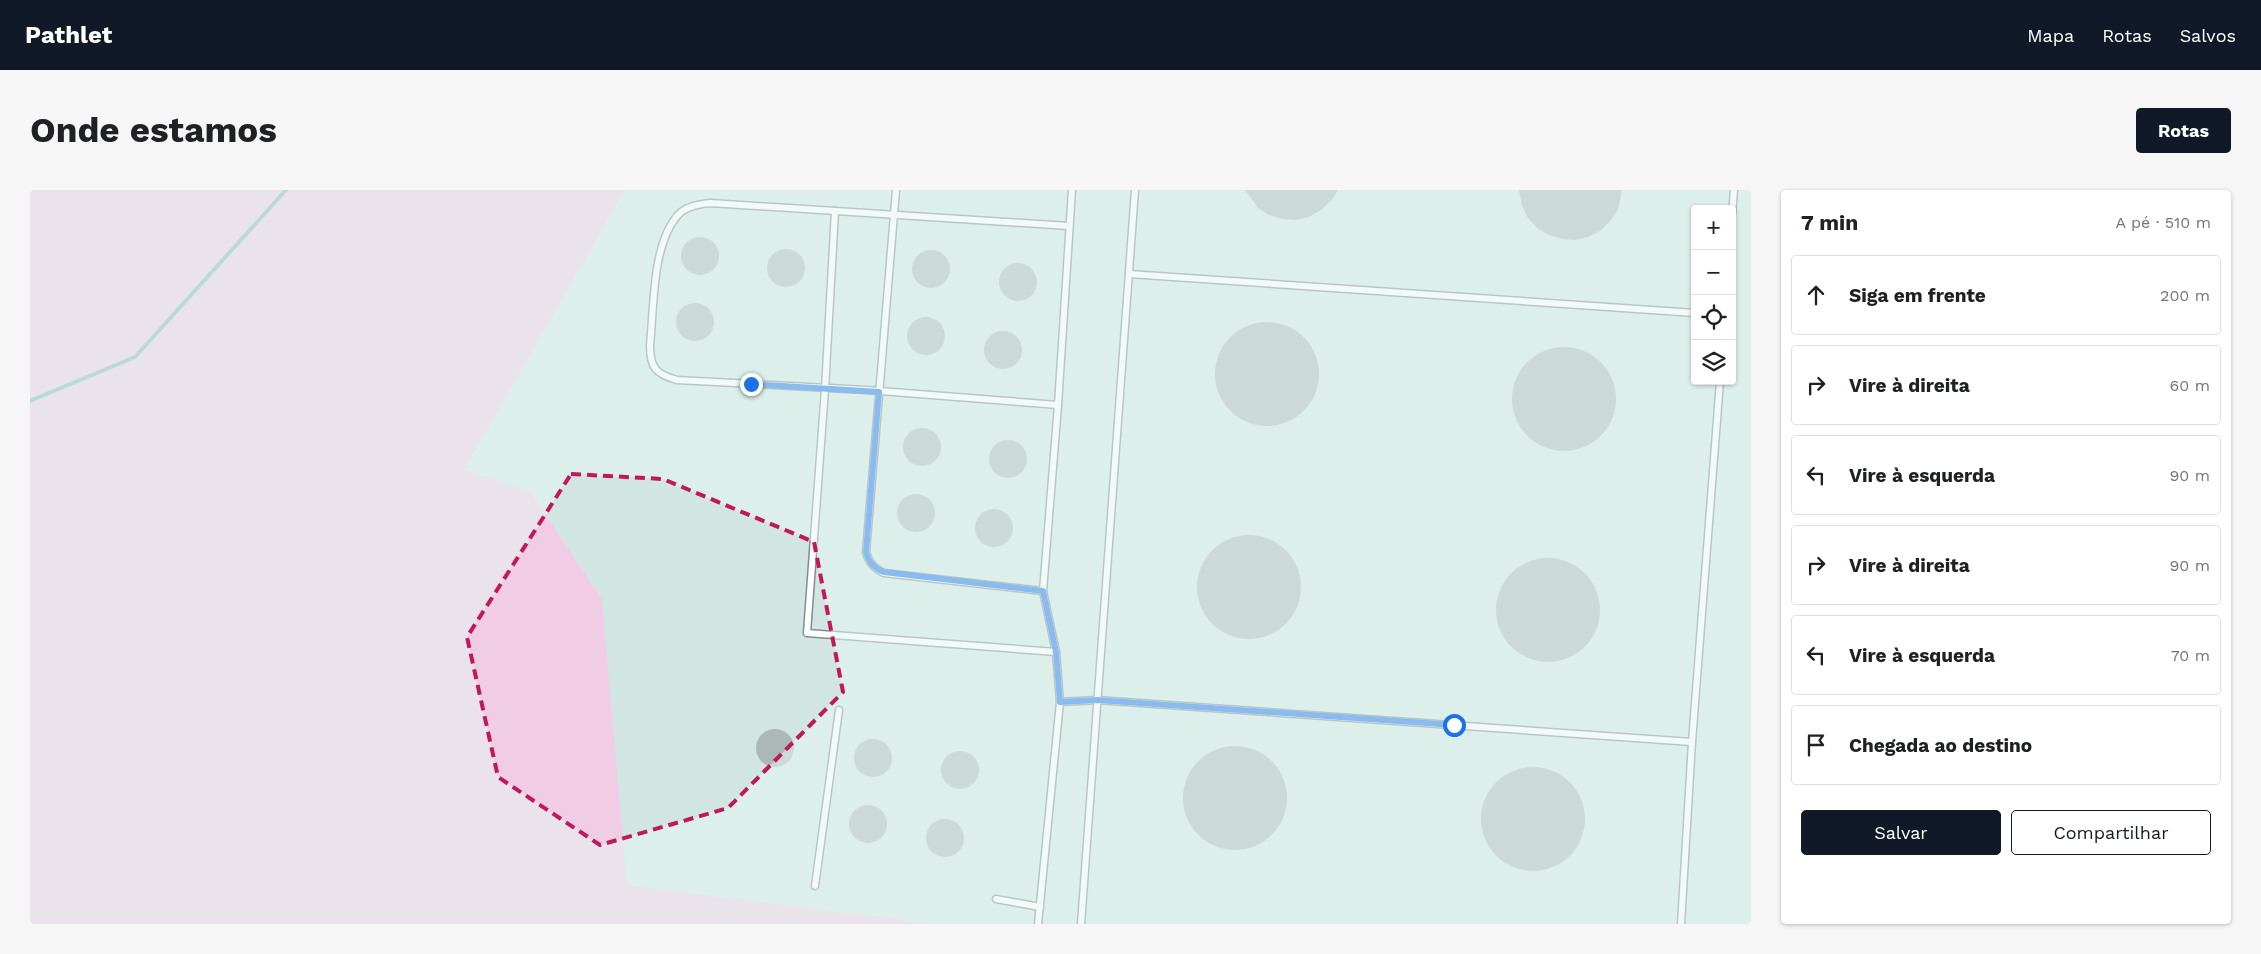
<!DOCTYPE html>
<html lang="pt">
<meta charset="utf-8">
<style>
body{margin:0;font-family:"Work Sans",sans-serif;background:#f6f6f6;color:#202124}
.controls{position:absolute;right:15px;top:15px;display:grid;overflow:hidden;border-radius:5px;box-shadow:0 1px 4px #0004}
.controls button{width:45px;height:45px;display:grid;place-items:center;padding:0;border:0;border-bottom:1px solid #e0e0e0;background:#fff;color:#202124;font:25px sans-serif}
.stop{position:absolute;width:15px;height:15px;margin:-11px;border:4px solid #1a73e8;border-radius:50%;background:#fff}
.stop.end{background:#1a73e8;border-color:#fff;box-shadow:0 1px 5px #0008}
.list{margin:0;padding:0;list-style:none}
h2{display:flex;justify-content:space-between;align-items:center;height:65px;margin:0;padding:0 20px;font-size:21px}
h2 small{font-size:16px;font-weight:400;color:#757577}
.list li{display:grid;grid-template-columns:32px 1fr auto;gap:15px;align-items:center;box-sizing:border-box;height:80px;margin:0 10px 10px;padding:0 10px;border:1px solid #e0e0e0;border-radius:5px}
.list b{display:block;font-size:19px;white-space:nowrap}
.list em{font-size:16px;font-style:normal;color:#757577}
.actions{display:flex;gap:10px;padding:15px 20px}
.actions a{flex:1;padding:11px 0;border:1px solid #111827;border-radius:5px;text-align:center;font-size:18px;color:#111827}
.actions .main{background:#111827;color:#fff}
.icon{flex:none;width:28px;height:28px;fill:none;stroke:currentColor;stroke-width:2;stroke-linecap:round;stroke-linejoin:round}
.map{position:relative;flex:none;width:1721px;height:734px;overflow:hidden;border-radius:5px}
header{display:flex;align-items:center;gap:30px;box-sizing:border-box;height:70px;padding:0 25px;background:#111827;color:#fff}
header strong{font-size:24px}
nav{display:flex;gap:28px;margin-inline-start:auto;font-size:18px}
.intro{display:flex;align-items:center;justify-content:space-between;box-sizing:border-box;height:120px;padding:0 30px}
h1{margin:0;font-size:35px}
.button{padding:12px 22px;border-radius:5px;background:#111827;color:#fff;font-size:18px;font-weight:700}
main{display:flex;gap:30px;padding:0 30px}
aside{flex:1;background:#fff;border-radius:5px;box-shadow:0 1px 4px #0004}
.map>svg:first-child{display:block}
.built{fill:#d1e6e2;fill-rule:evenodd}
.green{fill:#f0cde4}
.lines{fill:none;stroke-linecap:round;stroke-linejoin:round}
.stream{stroke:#83bab0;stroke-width:4}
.building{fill:#acb8b6}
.service-casing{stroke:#828e8c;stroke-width:9}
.service{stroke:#fff;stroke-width:6}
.route{stroke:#1a73e8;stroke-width:6}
.marked{fill:none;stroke:#c2185b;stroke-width:4;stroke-dasharray:10 6;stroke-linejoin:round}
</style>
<header>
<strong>Pathlet</strong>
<nav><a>Mapa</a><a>Rotas</a><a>Salvos</a></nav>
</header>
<div class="intro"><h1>Onde estamos</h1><a class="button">Rotas</a></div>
<main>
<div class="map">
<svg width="1721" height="734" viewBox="0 0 1721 734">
<rect width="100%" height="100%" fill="#e7f5f2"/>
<path class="built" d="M595,0h1126v734h-1721v-214l433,-240zM1665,19h37v172h-37z"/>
<path class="green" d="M0,0h595l-161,280 66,21 72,108 25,286 306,39h-903z"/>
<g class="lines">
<path class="stream" d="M0,211l105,-44 151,-167"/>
</g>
<g class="building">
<path d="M1215,0h93l-7,11 -10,9 -12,7 -14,3 -13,-1 -13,-4 -11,-7z"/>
<path d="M1489,0h103l-4,20 -8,11 -10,10 -12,6 -13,3 -13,-1 -13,-4 -12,-7 -9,-10 -6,-12z"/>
<circle cx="670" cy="66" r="19"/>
<circle cx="756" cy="78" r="19"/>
<circle cx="901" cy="79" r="19"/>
<circle cx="988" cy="92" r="19"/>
<circle cx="665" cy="132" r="19"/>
<circle cx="896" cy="146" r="19"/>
<circle cx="1237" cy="184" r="52"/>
<circle cx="973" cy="160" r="19"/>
<circle cx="1534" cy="209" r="52"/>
<circle cx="892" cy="257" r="19"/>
<circle cx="978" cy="269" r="19"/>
<circle cx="886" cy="323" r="19"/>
<circle cx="964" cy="338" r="19"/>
<circle cx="1219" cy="397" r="52"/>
<circle cx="1518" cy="420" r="52"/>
<circle cx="745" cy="558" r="19"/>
<circle cx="843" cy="568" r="19"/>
<circle cx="1205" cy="608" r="52"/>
<circle cx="930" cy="580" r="19"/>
<circle cx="1503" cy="629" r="52"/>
<circle cx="838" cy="634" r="19"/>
<circle cx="915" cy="648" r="19"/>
</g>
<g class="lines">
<g class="service-casing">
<g id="service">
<path d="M866,0l-30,362c3,11 8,16 18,21l159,18 15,-186 14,-215"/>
<path d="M805,21l-10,178 -18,244 249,19"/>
<path d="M1702,24l2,-24"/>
<path d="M1099,84l566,39"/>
<path d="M1028,215l-191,-15 -190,-10c-22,-6 -27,-13 -27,-35 4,-38 2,-101 28,-130 8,-9 21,-11 32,-12l359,23"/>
<path d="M1030,512l37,-2 595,42"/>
<path d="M785,696l24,-176"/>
<path d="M966,709l44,8"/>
<path d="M1008,734l22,-222 -4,-50 -13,-61"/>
<path d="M1051,734l54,-734"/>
<path d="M1651,734l11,-182 28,-361"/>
</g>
</g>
<use href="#service" class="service"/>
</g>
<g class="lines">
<path class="route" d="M721,194l128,8 -13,160c3,11 8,16 18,20l159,19 13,61 4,50 37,-2 357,25"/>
</g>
<path d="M0 0H1721V734H0ZM541,284l92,5 151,63 29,150 -115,116 -128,37 -102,-68 -31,-140z" fill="#e7f5f2" fill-opacity=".55" fill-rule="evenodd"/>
<path class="marked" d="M541,284l92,5 151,63 29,150 -115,116 -128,37 -102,-68 -31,-140z"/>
</svg>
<div class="controls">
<button>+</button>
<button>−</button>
<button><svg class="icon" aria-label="locate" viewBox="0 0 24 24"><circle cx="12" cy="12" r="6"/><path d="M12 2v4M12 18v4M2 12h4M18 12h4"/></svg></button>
<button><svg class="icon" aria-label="layers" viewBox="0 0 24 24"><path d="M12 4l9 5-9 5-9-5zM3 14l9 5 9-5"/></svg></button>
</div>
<div class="stop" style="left:1424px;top:535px"></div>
<div class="stop end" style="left:721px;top:194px"></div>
</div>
<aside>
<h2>7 min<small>A pé · 510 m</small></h2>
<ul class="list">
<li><svg class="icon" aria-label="ahead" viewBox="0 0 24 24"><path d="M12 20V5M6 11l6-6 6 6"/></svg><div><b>Siga em frente</b></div><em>200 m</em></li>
<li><svg class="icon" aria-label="right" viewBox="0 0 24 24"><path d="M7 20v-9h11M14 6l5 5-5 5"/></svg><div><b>Vire à direita</b></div><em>60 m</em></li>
<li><svg class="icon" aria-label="left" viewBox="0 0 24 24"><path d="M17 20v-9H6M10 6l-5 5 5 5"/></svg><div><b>Vire à esquerda</b></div><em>90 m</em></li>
<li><svg class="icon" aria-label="right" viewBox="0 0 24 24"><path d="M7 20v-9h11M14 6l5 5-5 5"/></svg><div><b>Vire à direita</b></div><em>90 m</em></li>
<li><svg class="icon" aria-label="left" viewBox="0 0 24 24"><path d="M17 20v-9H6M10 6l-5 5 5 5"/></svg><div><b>Vire à esquerda</b></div><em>70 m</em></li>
<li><svg class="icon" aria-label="arrive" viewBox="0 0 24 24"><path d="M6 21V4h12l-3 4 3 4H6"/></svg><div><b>Chegada ao destino</b></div></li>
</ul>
<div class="actions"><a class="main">Salvar</a><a>Compartilhar</a></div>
</aside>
</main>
